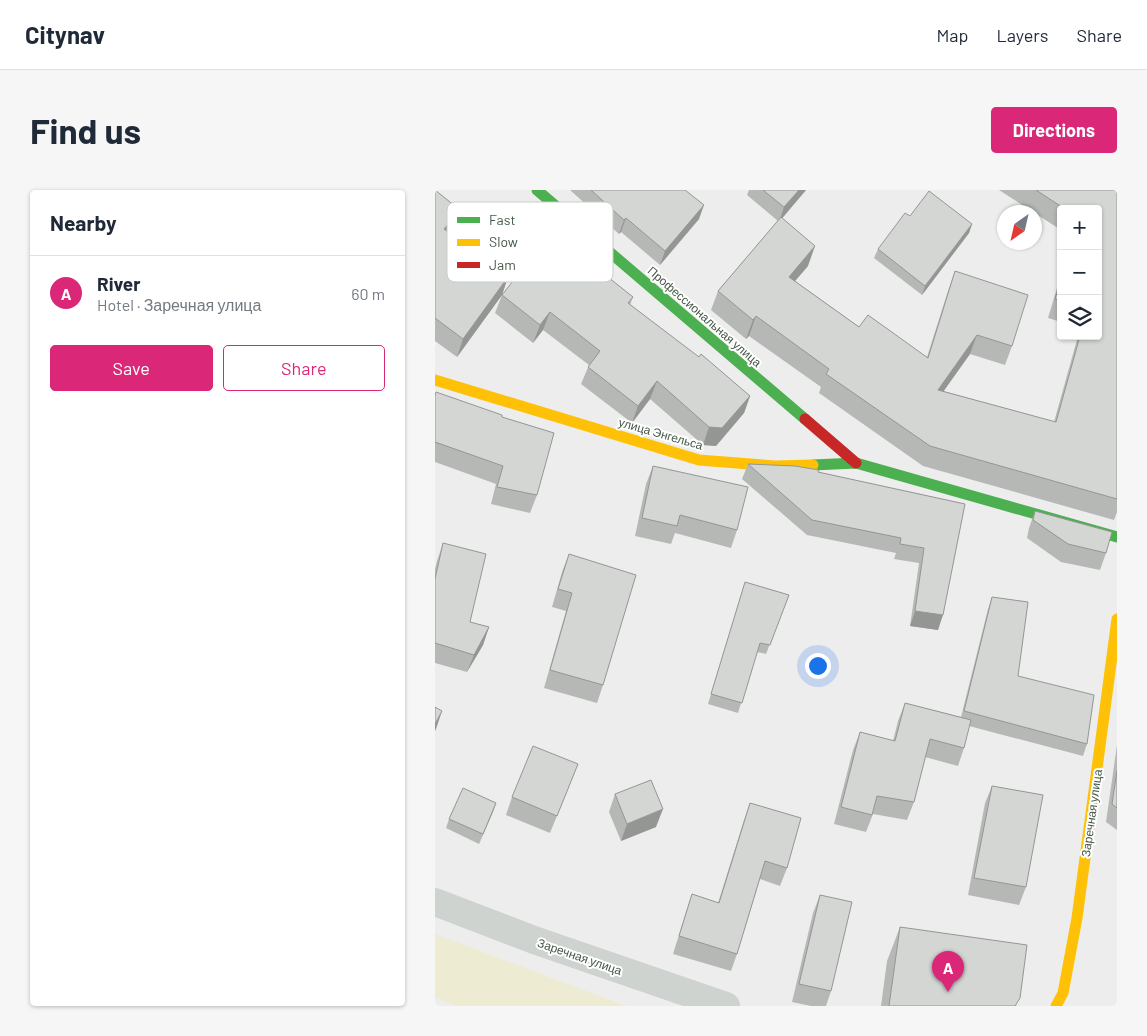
<!DOCTYPE html>
<meta charset="utf-8">
<style>
body{margin:0;font-family:Barlow,sans-serif;background:#f6f6f7;color:#1f2937}
.controls{position:absolute;right:15px;top:15px;display:grid;overflow:hidden;border-radius:5px;box-shadow:0 1px 4px #0004}
.controls button{width:45px;height:45px;display:grid;place-items:center;padding:0;border:0;border-bottom:1px solid #e0e1e3;background:#fff;color:#1f2937;font:25px sans-serif}
.compass{position:absolute;left:562px;top:15px;width:45px;height:45px;border-radius:50%;background:#fff;box-shadow:0 1px 4px #0004;rotate:214deg}
.you{position:absolute;left:382px;top:475px;width:18px;height:18px;margin:-12px;border:4px solid #fff;border-radius:50%;background:#1a73e8;box-shadow:0 0 0 8px #1a73e833}
.badge{display:grid;place-items:center;width:32px;height:32px;border-radius:50%;background:#db2777;color:#fff;font-size:16px;font-weight:700}
.pin{position:absolute;translate:-50% -41px;filter:drop-shadow(0 1px 2px #0008)}
.pin::after{content:'';position:absolute;top:26px;width:18px;height:15px;background:inherit;clip-path:polygon(0 0,100% 0,50% 100%)}
.list{margin:0;padding:0;list-style:none}
h2{display:flex;justify-content:space-between;align-items:center;height:65px;margin:0;padding:0 20px;font-size:21px}
h2 small{font-size:16px;font-weight:400;color:#747a83}
.list li{display:grid;grid-template-columns:32px 1fr auto;gap:15px;align-items:center;box-sizing:border-box;height:75px;padding:0 20px;border-top:1px solid #e0e1e3}
.list b{display:block;font-size:19px;white-space:nowrap}
.list p{margin:0;font-size:16px;white-space:nowrap;color:#747a83}
.list em{font-size:16px;font-style:normal;color:#747a83}
.actions{display:flex;gap:10px;padding:15px 20px}
.actions a{flex:1;padding:11px 0;border:1px solid #db2777;border-radius:5px;text-align:center;font-size:18px;color:#db2777}
.actions .main{background:#db2777;color:#fff}
.icon{flex:none;width:28px;height:28px;fill:none;stroke:currentColor;stroke-width:2;stroke-linecap:round;stroke-linejoin:round}
.map{position:relative;flex:none;width:682px;height:816px;overflow:hidden;border-radius:5px}
header{display:flex;align-items:center;gap:30px;box-sizing:border-box;height:70px;padding:0 25px;background:#fff;border-bottom:1px solid #e0e1e3}
header strong{font-size:24px}
nav{display:flex;gap:28px;margin-inline-start:auto;font-size:18px}
.intro{display:flex;align-items:center;justify-content:space-between;box-sizing:border-box;height:120px;padding:0 30px}
h1{margin:0;font-size:35px}
.button{padding:12px 22px;border-radius:5px;background:#db2777;color:#fff;font-size:18px;font-weight:700}
main{display:flex;gap:30px;padding:0 30px}
aside{flex:1;background:#fff;border-radius:5px;box-shadow:0 1px 4px #0004}
.map>svg:first-child{display:block}
.green{fill:#edebd2}
.lines{fill:none;stroke-linecap:round;stroke-linejoin:round}
.street{stroke:#ced3cf;stroke-width:28}
.fast{stroke:#4caf50;stroke-width:11}
.slow{stroke:#ffc107;stroke-width:11}
.jam{stroke:#c62828;stroke-width:11}
.wall{fill:#b6b8b6}
.shaded-wall{fill:#949694}
.building{fill:#d4d6d4;stroke:#949694}
.labels{text-anchor:middle;dominant-baseline:central;stroke-width:4;stroke-linejoin:round;paint-order:stroke}
.street-label{font-size:12px;fill:#465947;stroke:#fff}
.key{fill:#fff;stroke:#c8cdc8;stroke-width:1}
.key-label{font-size:14px;fill:#465947}
</style>
<header>
<strong>Citynav</strong>
<nav><a>Map</a><a>Layers</a><a>Share</a></nav>
</header>
<div class="intro"><h1>Find us</h1><a class="button">Directions</a></div>
<main>
<aside>
<h2>Nearby<small></small></h2>
<ul class="list">
<li><span class="badge">A</span><div><b>River</b><p>Hotel · Заречная улица</p></div><em>60 m</em></li>
</ul>
<div class="actions"><a class="main">Save</a><a>Share</a></div>
</aside>
<div class="map">
<svg width="682" height="816" viewBox="0 0 682 816">
<rect width="100%" height="100%" fill="#eeedee"/>
<path class="green" d="M0,744l191,72h-170l-21,-9z"/>
<g class="lines">
<path class="street" d="M0,712l99,38 192,66"/>
<g class="fast">
<path d="M102,0l268,229"/>
<path d="M378,275l43,-2 261,74"/>
</g>
<g class="slow">
<path d="M0,190l264,80 76,6 38,-1"/>
<path d="M621,816l7,-13 14,-75 40,-299"/>
</g>
<path class="jam" d="M370,229l51,44"/>
</g>
<g class="wall">
<path d="M0,0l25,20 -7,18 -4,5 59,44 -6,18 -45,62 -22,-16z"/>
<path d="M135,0h115l14,29 -39,46 -39,-33 -2,2z"/>
<path d="M314,0h57l-24,28 26,48 -13,15 64,46 68,30 21,-66 7,-20 57,75 -7,19 -35,-11 -27,37 111,31 24,-86h20v-127h-37v21l-62,-40h118v322l-3,8 -191,-54 -104,-73 2,-6 -72,-51 -3,3 -35,-29 7,-19 60,-70 -31,-26z"/>
<path d="M475,26l62,8 -3,9 -47,62 -48,-37 4,-9z"/>
<path d="M156,74l42,33 -3,8 120,91 -6,17 -28,33 -13,-1 -53,-46 -18,24 -51,-39 8,-19 -46,-35 -10,13 -38,-30 7,-18z"/>
<path d="M626,85v47l-13,-4z"/>
<path d="M0,206l67,21 35,78 -7,18 -39,-9 5,-20 -61,-22z"/>
<path d="M313,274l70,8 147,32 -27,126 -28,-4 9,-63 -25,-4 2,-6 -89,-18 -65,-56z"/>
<path d="M218,276l84,64 -6,18 -56,-15 -4,11 -36,-8 11,-52z"/>
<path d="M600,321l71,42 -6,17 -39,-8 -34,-24 2,-10z"/>
<path d="M8,353l27,79 19,5 -6,18 -16,27 -32,-9v-94l2,-8z"/>
<path d="M134,364l34,131 -6,18 -53,-15 22,-77 -14,-4 10,-35z"/>
<path d="M310,392l44,13 -23,59 -9,-2 -19,61 -30,-9z"/>
<path d="M557,407l26,79 69,68 -4,12 -114,-30 -5,22 -6,18 -33,-9 -11,45 -7,18 -34,-6 -7,18 -32,-8 19,-74 7,-18 33,9 5,-20 7,-18 56,14 27,-108z"/>
<path d="M682,555v85l-11,-8z"/>
<path d="M143,574l-28,69 -44,-18 6,-18z"/>
<path d="M557,596l34,101 -7,18 -51,-10 17,-92z"/>
<path d="M180,604l41,33 -35,14 -12,-29z"/>
<path d="M61,613l-17,41 -33,-16 3,-9z"/>
<path d="M315,613l37,65 -7,18 -20,-7 -23,75 -6,17 -58,-17 13,-42 6,-18 26,9 26,-83z"/>
<path d="M385,705l11,96 -5,15h-15l-19,-4 21,-89z"/>
<path d="M465,737l117,79h-136l6,-45z"/>
</g>
<g class="shaded-wall">
<path d="M364,0h7l-27,32 5,-15z"/>
<path d="M269,15l-5,14 -39,46 5,-14z"/>
<path d="M25,20l-7,18 -15,19 6,-18z"/>
<path d="M191,28l-5,14 -2,2 5,-14z"/>
<path d="M537,34l-3,9 -47,62 3,-9z"/>
<path d="M380,56l-7,20 -26,30 7,-19z"/>
<path d="M73,87l-6,18 -45,62 6,-18z"/>
<path d="M115,122l-7,18 -10,13 7,-18z"/>
<path d="M321,126l-7,20 -3,3 7,-19z"/>
<path d="M542,145l-7,19 -39,55 7,-19z"/>
<path d="M222,191l-7,18 -18,24 6,-17z"/>
<path d="M315,206l-6,17 -28,33 -13,-1 6,-18z"/>
<path d="M480,421l28,4 -5,15 -28,-4z"/>
<path d="M54,437l-6,18 -16,27 7,-17z"/>
<path d="M7,521l-6,18 -1,2v-7z"/>
<path d="M61,613l-3,9 -14,32 4,-10z"/>
<path d="M228,619l-7,18 -35,14 6,-17z"/>
</g>
<g class="building">
<path d="M0,0l25,20 -16,19 64,48 -45,62 -28,-21z"/>
<path d="M156,0h94l19,15 -39,46 -39,-33 -2,2z"/>
<path d="M328,0h36l-15,17z"/>
<path d="M601,0h81v309l-187,-53 -104,-72 3,-5 -73,-53 -3,4 -35,-29 63,-74 34,29 -26,31 70,50 9,-12 60,43 27,-87 73,24 -16,51 -35,-11 -39,55 118,32 24,-86h18v-127h-33z"/>
<path d="M494,1l43,33 -47,62 -47,-37 27,-36 5,3z"/>
<path d="M121,36l38,30 -5,6 44,35 -5,6 71,54 2,-3 49,42 -28,32 -13,-1 -52,-46 -19,25 -50,-39 12,-16 -50,-39 -10,13 -38,-30z"/>
<path d="M626,89v22l-6,-2z"/>
<path d="M1,202l66,23v2l52,16 -17,62 -40,-8 6,-21 -68,-24v-46z"/>
<path d="M313,274l47,2 24,4 -1,2 147,32 -22,111 -28,-4 9,-63 -24,-4 1,-6 -89,-18z"/>
<path d="M218,276l95,21 -11,43 -57,-15 -3,11 -35,-8z"/>
<path d="M600,321l77,21 -6,21 -38,-9 -35,-24z"/>
<path d="M8,353l43,11 -16,68 19,5 -15,28 -39,-12v-64z"/>
<path d="M134,364l67,21 -33,110 -53,-15 22,-77 -14,-4z"/>
<path d="M310,392l44,13 -19,50 -10,-2 -18,60 -31,-9z"/>
<path d="M557,407l36,5 -10,74 76,19 -7,49 -123,-33z"/>
<path d="M470,513l66,17 -7,28 -34,-9 -16,63 -37,-6 -5,19 -31,-8 19,-75 35,9z"/>
<path d="M0,517l7,4 -7,13z"/>
<path d="M98,556l45,18 -21,52 -45,-19z"/>
<path d="M682,581v37l-5,-4z"/>
<path d="M216,590l12,29 -36,15 -12,-30z"/>
<path d="M557,596l51,9 -17,92 -52,-9z"/>
<path d="M28,598l33,15 -13,31 -34,-15z"/>
<path d="M315,613l51,15 -14,50 -22,-7 -28,93 -58,-18 13,-42 27,9z"/>
<path d="M385,705l32,7 -21,89 -32,-7z"/>
<path d="M465,737l127,18 -7,53 -5,8h-126z"/>
</g>
<g class="labels">
<g class="street-label">
<text transform="translate(270 126) rotate(41)">Профессиональная улица</text>
<text transform="translate(226 243) rotate(16)">улица Энгельса</text>
<text transform="translate(656 623) rotate(-82)">Заречная улица</text>
<text transform="translate(145 766) rotate(19)">Заречная улица</text>
</g>
</g>
<rect x="12" y="12" width="166" height="80" rx="8" class="key"/>
<rect x="22" y="27" width="23" height="6" fill="#4caf50"/>
<rect x="22" y="49" width="23" height="7" fill="#ffc107"/>
<rect x="22" y="72" width="23" height="6" fill="#c62828"/>
<g class="key-label">
<text x="54" y="35">Fast</text>
<text x="54" y="57">Slow</text>
<text x="54" y="80">Jam</text>
</g>
</svg>
<div class="controls">
<button>+</button>
<button>−</button>
<button><svg class="icon" aria-label="layers" viewBox="0 0 24 24"><path d="M12 4l9 5-9 5-9-5zM3 14l9 5 9-5"/></svg></button>
</div>
<svg class="compass" viewBox="-18 -18 36 36"><path d="M0-13l5 13h-10z" fill="#e53935"/><path d="M0 13l5-13h-10z" fill="#747a83"/></svg>
<div class="you"></div>
<div class="pin badge" style="left:513px;top:802px">A</div>
</div>
</main>
